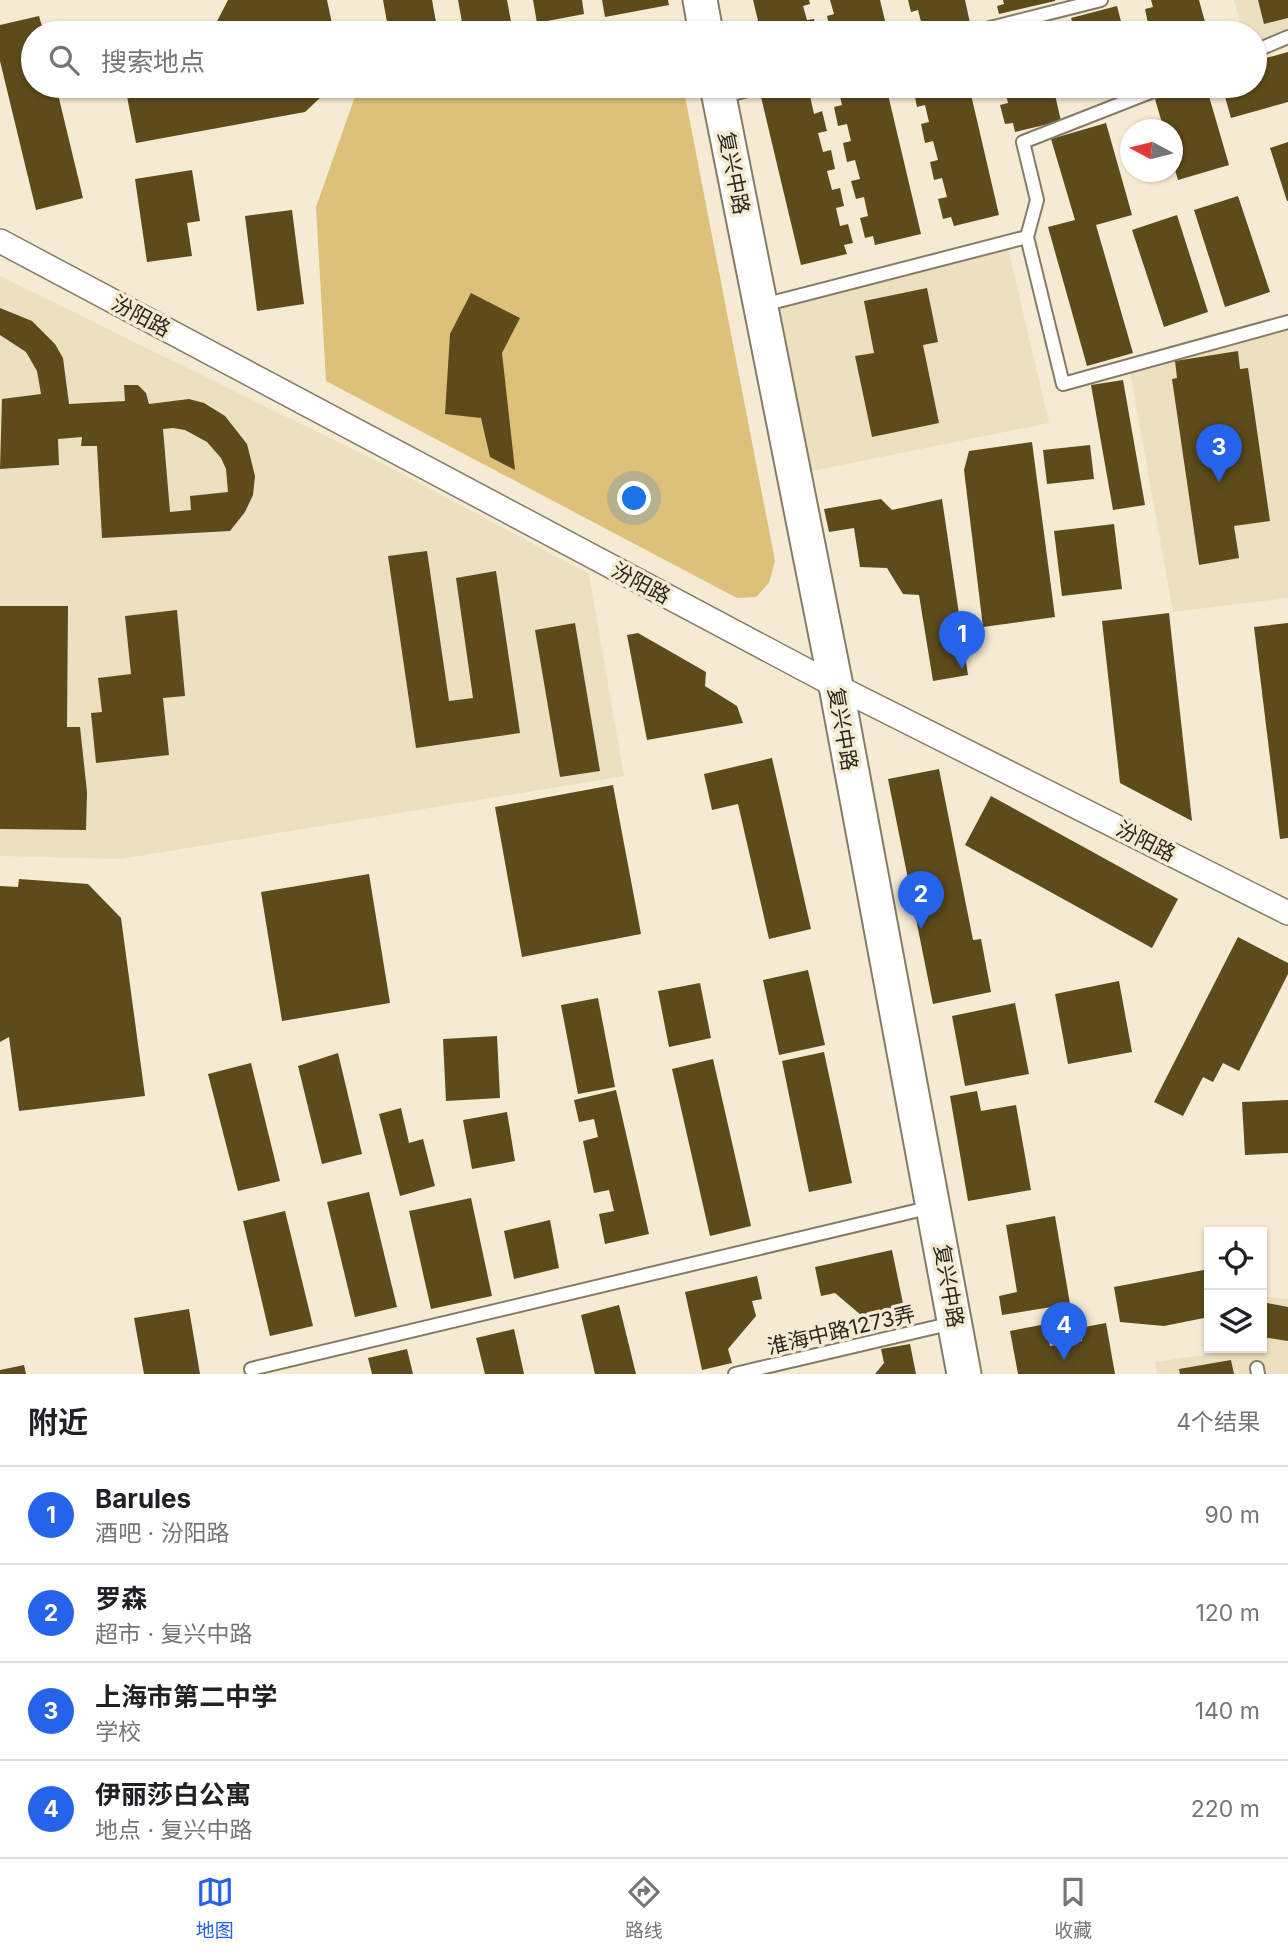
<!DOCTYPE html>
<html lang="zh">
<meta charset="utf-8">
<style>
body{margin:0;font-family:Inter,"Noto Sans SC",sans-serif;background:#f2f2f2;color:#202124}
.controls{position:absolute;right:21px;bottom:21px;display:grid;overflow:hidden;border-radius:0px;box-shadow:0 2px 5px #0004}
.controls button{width:63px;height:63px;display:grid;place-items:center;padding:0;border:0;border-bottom:2px solid #e0e0e0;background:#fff;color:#202124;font:35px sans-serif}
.compass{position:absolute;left:1120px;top:119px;width:63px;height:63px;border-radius:50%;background:#fff;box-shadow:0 2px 5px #0004;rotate:277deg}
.you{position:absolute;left:635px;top:499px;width:24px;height:24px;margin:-18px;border:5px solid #fff;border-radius:50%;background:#1a73e8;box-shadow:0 0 0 10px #1a73e833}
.badge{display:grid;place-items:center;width:46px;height:46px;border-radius:50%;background:#2563eb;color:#fff;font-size:23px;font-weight:700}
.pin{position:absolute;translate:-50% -58px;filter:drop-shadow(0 2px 4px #0008)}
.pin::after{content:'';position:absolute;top:37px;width:24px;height:21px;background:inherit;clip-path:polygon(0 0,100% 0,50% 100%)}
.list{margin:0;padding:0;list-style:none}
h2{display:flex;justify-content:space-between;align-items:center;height:91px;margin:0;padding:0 28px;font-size:30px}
h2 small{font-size:23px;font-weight:400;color:#757577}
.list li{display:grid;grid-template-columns:46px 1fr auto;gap:21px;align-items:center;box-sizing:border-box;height:98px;padding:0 28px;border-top:2px solid #e0e0e0}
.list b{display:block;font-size:26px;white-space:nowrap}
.list p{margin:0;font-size:23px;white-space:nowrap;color:#757577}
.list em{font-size:23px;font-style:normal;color:#757577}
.icon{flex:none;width:38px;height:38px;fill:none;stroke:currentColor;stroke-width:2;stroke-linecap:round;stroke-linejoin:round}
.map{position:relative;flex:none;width:1288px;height:1374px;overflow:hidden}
.search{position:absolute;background:#fff;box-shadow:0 2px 5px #0004;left:21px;right:21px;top:21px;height:77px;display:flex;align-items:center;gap:18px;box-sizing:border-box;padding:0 24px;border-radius:38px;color:#757577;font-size:26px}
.sheet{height:483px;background:#fff}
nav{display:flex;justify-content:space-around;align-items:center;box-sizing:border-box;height:98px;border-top:2px solid #e0e0e0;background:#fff;font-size:19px;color:#757577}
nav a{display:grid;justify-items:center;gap:4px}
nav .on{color:#2563eb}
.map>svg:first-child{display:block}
.built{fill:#ede0c1}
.green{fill:#ddc079}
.building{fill:#5d4b1b;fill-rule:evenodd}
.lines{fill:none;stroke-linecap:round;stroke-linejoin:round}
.lane-casing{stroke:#857c67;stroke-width:16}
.street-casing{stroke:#857c67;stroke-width:26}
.secondary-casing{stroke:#857c67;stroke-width:37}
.lane{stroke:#fff;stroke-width:12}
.street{stroke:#fff;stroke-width:23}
.secondary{stroke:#fff;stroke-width:33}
.labels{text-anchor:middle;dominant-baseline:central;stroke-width:7;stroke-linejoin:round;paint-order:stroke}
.street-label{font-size:21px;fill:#2a261e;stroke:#f5ebd3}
</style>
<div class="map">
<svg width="1288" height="1374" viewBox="0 0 1288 1374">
<rect width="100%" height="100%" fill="#f5ebd3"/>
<g class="built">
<path d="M1234,0h54v37l-33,14v-18h-12z"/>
<path d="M1007,244l42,179 -242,49 -35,-169z"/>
<path d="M0,276l395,194 194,104 35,202 -503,83 -121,-3z"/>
<path d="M1288,322v276l-115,14 -44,-246z"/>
<path d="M1262,1296l26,3v75h-131l-2,-12 57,-8 2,-6h48z"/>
</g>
<path class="green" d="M388,86h295l92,475 -6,22 -13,14 -19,1 -411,-217 -10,-174 41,-116z"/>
<g class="building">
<path d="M228,0h99l7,33h-123z"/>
<path d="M383,0h49l6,33h-49z"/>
<path d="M458,0h49l5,27 -31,6h-17z"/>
<path d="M533,0h49l2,14 -47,9z"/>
<path d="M602,0h66l1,5 -64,12z"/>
<path d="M753,0h56l1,4 -7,2 4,14 7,-1 3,14h-56z"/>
<path d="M830,0h50l8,33h-57l-4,-17 7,-2z"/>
<path d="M908,0h57l5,23 -42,10h-12l-1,-6 7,-2 -2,-7 -2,-8 -7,2z"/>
<path d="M1003,0h52v1l-56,13 -2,-8 7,-2z"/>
<path d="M1151,0h48l9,33h-49l-2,-7 -8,2 -4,-19 8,-2z"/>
<path d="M1258,0h30v18l-24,6z"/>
<path d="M1117,6l7,27h-58l-1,-3 9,-2 -3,-10z"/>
<path d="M39,16l5,17h-11v53h23l27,112 -47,12 -36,-149v-36z"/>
<path d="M1288,52v50l-57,16 -9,-32h33v-25z"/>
<path d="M125,86h202l-5,10 -17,16 -169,31z"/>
<path d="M809,86h7l1,8 -7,2 4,18 8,-3 5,20 -9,2 5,19 8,-2 4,19 -8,2 5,19 8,-2 4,18 -8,2 4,18 8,-2 5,19 -9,2 3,9 -46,11 -40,-168z"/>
<path d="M829,86h57l35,148 -46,11 -2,-9 -8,2 -5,-20 8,-2 -4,-19 -8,2 -5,-18 9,-2 -5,-19 -8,2 -4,-19 8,-2 -4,-17 -9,2 -4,-19 8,-2 -4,-18 -8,2z"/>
<path d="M920,86h49l30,129 -45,11 -3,-9 -8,2 -5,-20 9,-2 -5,-19 -8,2 -4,-18 8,-2 -5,-19 -8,2 -4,-19 8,-2 -4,-17 -8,2 -4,-19z"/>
<path d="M1004,86h49l8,35 -46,11 -2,-9 -8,1 -5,-19 8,-2z"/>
<path d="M1088,86h30v1l-28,7z"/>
<path d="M1198,86h8l23,79 -51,15 -6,-20v-30h-8l-9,-31z"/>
<path d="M1106,123l26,92 -36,10 37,128 -46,13 -39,-139 27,-7 -24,-81z"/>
<path d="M1288,142v59h-1l-17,-53z"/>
<path d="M192,170l8,51 -13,2 5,33 -45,6 -12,-83z"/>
<path d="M1238,196l32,96 -45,15 -31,-97z"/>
<path d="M292,210l12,94 -47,7 -12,-95z"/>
<path d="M1177,215l31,97 -44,15 -32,-97z"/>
<path d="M927,288l11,54 -15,3 16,78 -67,14 -17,-81 19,-3 -10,-52z"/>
<path d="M471,293l49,25 -18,35 13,117 -25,-13 -9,-39 -36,-4 5,-80z"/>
<path d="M0,308l32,13 23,23 8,14 6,46 56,-3 -1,-16h14l8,8 3,11 40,-5 15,4 21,13 22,28 8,32 -2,19 -8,17 -15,19 -128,7 -5,-92h-16l1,-9 -24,2 1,26 -59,4 2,-70 39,-5 -4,-23 -11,-19 -26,-17zM173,428l12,2 22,12 14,16 5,11 2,23 -38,4 1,14 -21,2 -7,-83z"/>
<path d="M1238,351l2,18 8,-1 22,153 -36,5 5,32 -40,7 -27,-186 5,-1 -2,-17z"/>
<path d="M1123,380l22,125 -32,5 -22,-125z"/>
<path d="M1032,442l23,175 -72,10 -19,-157 5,-19z"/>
<path d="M1090,445l4,34 -47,5 -4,-34z"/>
<path d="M881,499l11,11 50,-11 26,176 -35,6 -14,-86 -16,-1 -16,-26 -27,-1 -6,-39 -25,4 -5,-23z"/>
<path d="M1114,524l8,65 -60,7 -8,-65z"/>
<path d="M427,551l22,150 24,-3 -17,-120 40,-7 24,162 -104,15 -28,-192z"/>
<path d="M0,606h68l-1,121h13l7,65 -1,38 -86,-1z"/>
<path d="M177,610l8,86 -22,2 6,57 -73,8 -5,-50 11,-1 -4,-34 33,-4 -6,-58z"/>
<path d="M1169,613l23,208 -72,-38 -18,-162z"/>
<path d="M575,623l25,148 -40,6 -25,-147z"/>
<path d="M1288,623v215l-8,1 -26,-212z"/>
<path d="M638,633l68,39 -1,14 32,20 6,17 -96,17 -20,-105z"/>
<path d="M772,758l39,171 -42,10 -31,-135 -26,6 -8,-36z"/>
<path d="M939,769l34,171 8,-1 10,53 -58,12 -45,-225z"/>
<path d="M613,785l28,149 -119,23 -27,-150z"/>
<path d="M991,796l187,103 -26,49 -187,-103z"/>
<path d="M369,874l21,129 -108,18 -21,-129z"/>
<path d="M19,879l69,5 33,34 24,178 -126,15 -10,-74 -9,5v-156l18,1z"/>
<path d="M1238,937l50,26v11l-49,97 -16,-8 -10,19 -10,-5 -20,39 -29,-14z"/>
<path d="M808,970l17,75 -46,10 -16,-75z"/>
<path d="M1119,981l13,71 -64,12 -13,-70z"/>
<path d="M700,983l11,55 -42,9 -11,-56z"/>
<path d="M598,998l17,89 -37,7 -17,-89z"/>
<path d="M1015,1003l14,71 -64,12 -13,-70z"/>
<path d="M497,1036l3,62 -54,3 -3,-62z"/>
<path d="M824,1052l28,131 -43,9 -27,-131z"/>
<path d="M338,1053l24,101 -40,10 -24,-98z"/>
<path d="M713,1059l38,167 -41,10 -38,-167z"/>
<path d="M251,1063l29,118 -42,10 -30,-117z"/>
<path d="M616,1090l33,144 -44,10 -6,-30 15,-3 -5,-21 -15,3 -11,-52 15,-4 -4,-18 -15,3 -5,-22z"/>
<path d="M977,1091l4,20 35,-6 15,85 -63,11 -18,-105z"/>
<path d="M1288,1100v53l-43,2 -3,-53z"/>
<path d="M401,1108l8,35 14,-4 12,47 -35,10 -21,-82z"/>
<path d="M507,1112l8,49 -43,8 -9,-49z"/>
<path d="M369,1192l28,115 -42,10 -28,-115z"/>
<path d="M471,1198l21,98 -61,13 -22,-98z"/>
<path d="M285,1211l28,115 -43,10 -27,-115z"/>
<path d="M1055,1216l15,88 -68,11 -3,-19 18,-4 -11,-67z"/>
<path d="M550,1220l9,48 -45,11 -10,-48z"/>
<path d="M892,1250l15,73 -23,5 -1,-10 -15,3 -33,-28 -14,3 -6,-29z"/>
<path d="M1209,1269v48l-45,9 -44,-4 -6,-35z"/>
<path d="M757,1276l5,23 -10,2 4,15 -28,33 4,14 -30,7 -17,-78z"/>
<path d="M1262,1302l26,5v34l-26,-4z"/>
<path d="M619,1305l17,69h-41l-14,-59z"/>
<path d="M189,1309l11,65h-56l-10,-56z"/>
<path d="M1106,1323l9,51h-97l-8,-43 36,-7 4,22 32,-5 -3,-13z"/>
<path d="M514,1329l10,45h-39l-9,-36z"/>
<path d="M910,1344l6,30h-41l9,-11 -3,-14z"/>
<path d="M407,1349l6,25h-41l-4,-16z"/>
<path d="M1231,1360l3,14h-54l-1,-5z"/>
<path d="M24,1365l2,9h-26v-4z"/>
</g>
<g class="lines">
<g class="lane-casing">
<g id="lane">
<path d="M970,33l131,-33"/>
<path d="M1255,51l33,-14"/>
<path d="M1166,86l-143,56 14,58 -10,37 36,147 225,-62"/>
<path d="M720,97l44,-11"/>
<path d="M763,305l264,-68"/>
<path d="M1257,1368l1,6"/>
<path d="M251,1369l681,-162"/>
<path d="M735,1374l218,-51"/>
</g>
</g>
<g class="street-casing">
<path id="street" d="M0,241l836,445 452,227"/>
</g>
<g class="secondary-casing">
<g id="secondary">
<path d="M700,0l6,33"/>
<path d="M717,86l119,600 128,688"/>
</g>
</g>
<use href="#lane" class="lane"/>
<use href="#street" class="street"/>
<use href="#secondary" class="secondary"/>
</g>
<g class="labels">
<g class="street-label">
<text transform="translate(734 173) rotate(79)">复兴中路</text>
<text transform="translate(141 316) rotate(28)">汾阳路</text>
<text transform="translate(641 583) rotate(28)">汾阳路</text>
<text transform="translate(843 729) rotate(80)">复兴中路</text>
<text transform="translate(1146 841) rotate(27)">汾阳路</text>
<text transform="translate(949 1286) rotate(80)">复兴中路</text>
<text transform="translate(841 1330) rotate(-13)">淮海中路1273弄</text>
</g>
</g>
</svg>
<div class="controls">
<button><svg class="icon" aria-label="locate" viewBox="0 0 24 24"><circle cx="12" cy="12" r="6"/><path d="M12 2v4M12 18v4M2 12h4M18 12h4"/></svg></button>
<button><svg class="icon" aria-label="layers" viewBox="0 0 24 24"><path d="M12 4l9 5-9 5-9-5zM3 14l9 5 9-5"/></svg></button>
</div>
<svg class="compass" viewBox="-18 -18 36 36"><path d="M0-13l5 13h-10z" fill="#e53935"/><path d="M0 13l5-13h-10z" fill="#757577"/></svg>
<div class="you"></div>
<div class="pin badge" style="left:962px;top:669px">1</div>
<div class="pin badge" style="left:921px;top:929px">2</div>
<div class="pin badge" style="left:1219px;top:482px">3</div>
<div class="pin badge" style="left:1064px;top:1360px">4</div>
<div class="search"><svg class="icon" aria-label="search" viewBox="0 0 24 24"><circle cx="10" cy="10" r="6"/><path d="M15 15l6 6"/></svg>搜索地点</div>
</div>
<section class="sheet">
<h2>附近<small>4个结果</small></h2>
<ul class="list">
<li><span class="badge">1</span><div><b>Barules</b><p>酒吧 · 汾阳路</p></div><em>90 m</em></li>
<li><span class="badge">2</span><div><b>罗森</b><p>超市 · 复兴中路</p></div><em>120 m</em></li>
<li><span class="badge">3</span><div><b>上海市第二中学</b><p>学校</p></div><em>140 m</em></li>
<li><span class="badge">4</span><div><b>伊丽莎白公寓</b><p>地点 · 复兴中路</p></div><em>220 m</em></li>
</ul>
</section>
<nav>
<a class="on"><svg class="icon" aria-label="map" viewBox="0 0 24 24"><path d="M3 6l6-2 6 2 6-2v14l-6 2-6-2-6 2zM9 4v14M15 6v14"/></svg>地图</a>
<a><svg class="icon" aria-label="directions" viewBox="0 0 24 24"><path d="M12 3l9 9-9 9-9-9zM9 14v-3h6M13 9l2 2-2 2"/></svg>路线</a>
<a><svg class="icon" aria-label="saved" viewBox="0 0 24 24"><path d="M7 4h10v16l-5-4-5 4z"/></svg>收藏</a>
</nav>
